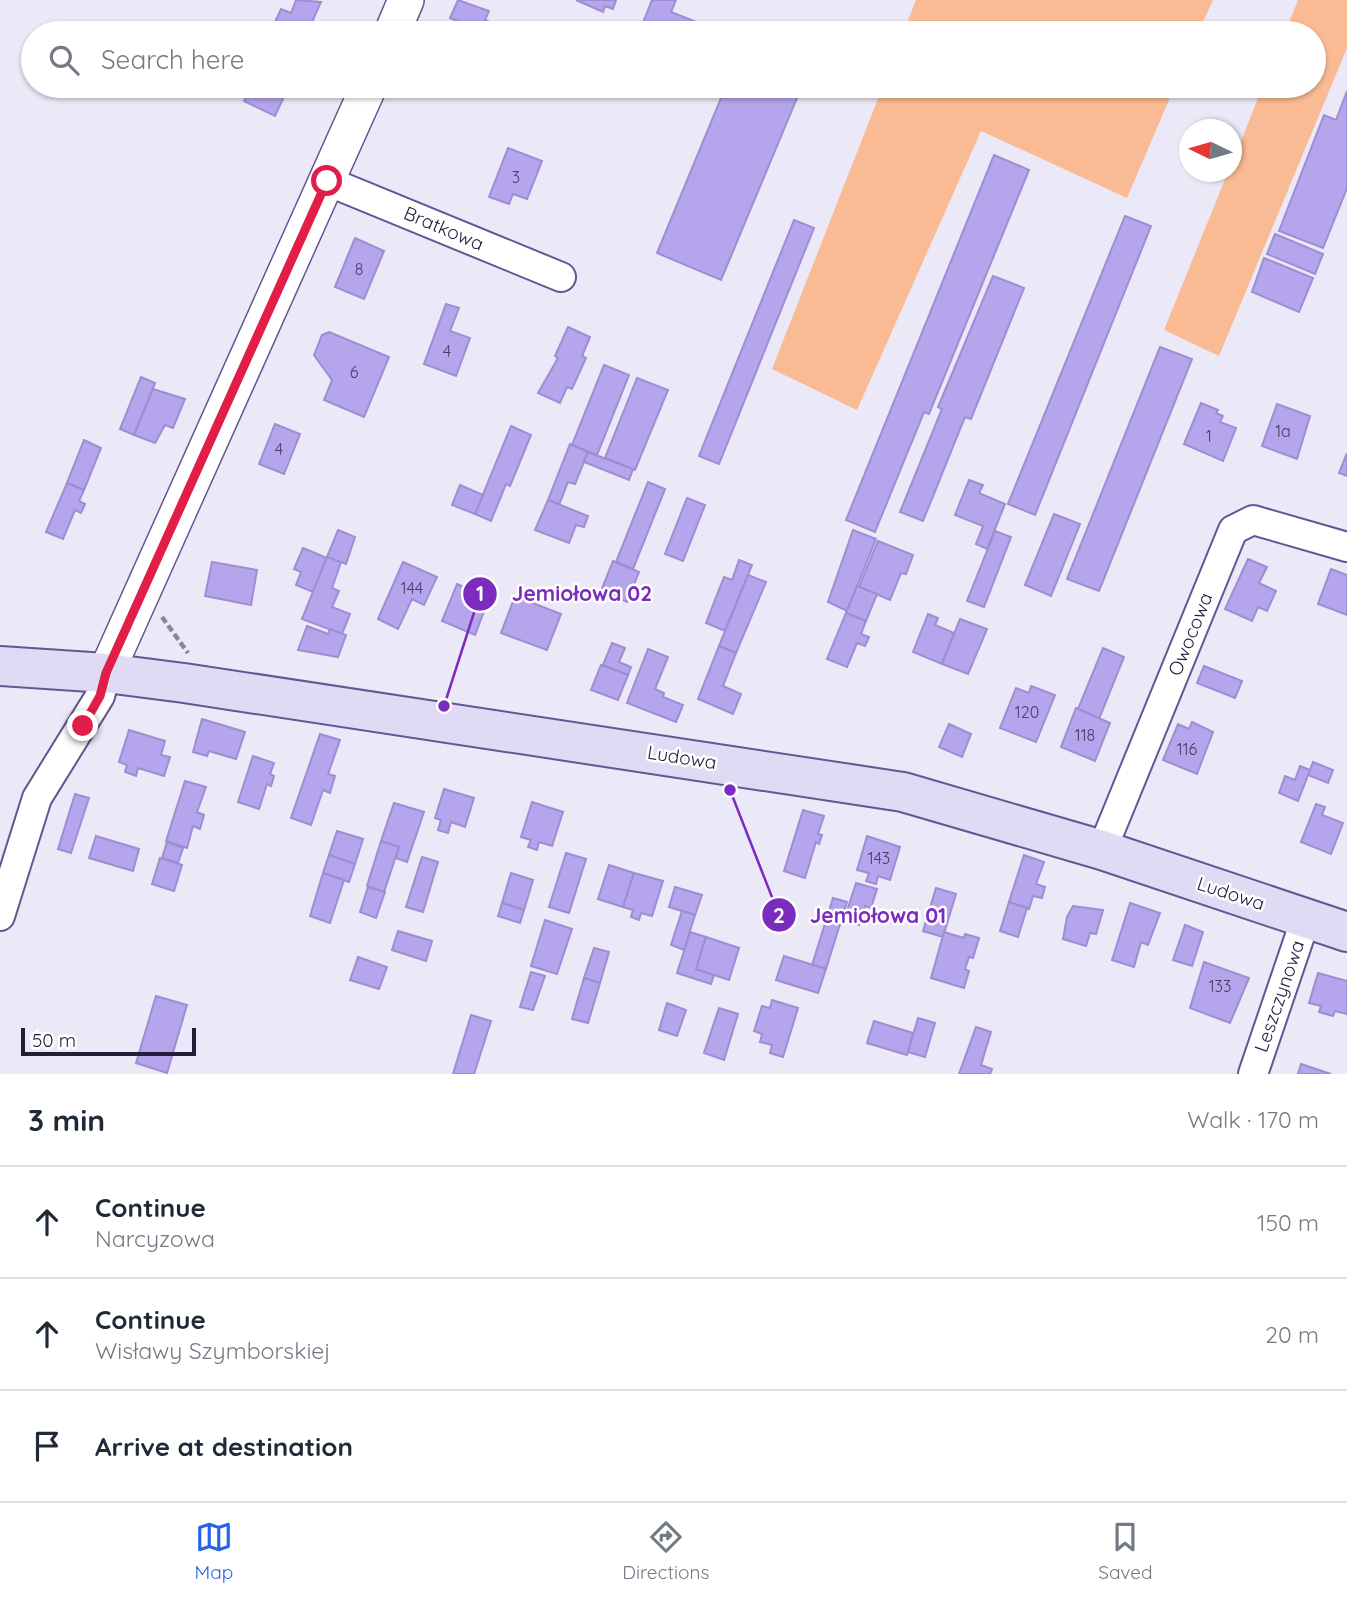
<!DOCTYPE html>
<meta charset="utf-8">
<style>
body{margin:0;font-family:Quicksand,sans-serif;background:#f6f6f7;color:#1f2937}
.compass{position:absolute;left:1179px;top:119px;width:63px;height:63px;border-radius:50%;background:#fff;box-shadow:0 2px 5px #0004;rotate:275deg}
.scale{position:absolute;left:21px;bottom:18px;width:175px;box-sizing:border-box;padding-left:7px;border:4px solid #231d38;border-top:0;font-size:19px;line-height:24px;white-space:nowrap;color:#231d38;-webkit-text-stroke:5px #fff;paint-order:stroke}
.stop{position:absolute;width:21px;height:21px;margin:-16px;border:5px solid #e11d48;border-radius:50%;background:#fff}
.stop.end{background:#e11d48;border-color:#fff;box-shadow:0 2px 7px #0008}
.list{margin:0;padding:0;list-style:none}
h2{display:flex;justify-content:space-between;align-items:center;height:91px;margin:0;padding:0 28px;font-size:30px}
h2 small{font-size:23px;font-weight:400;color:#747a83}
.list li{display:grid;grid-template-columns:46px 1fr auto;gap:21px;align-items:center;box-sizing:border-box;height:112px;padding:0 28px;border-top:2px solid #e0e1e3}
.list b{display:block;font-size:26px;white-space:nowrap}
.list p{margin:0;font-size:23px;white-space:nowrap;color:#747a83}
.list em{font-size:23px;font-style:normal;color:#747a83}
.icon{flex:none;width:38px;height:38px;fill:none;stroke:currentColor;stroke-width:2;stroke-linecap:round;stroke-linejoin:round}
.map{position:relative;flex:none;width:1347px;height:1074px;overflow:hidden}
.search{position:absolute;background:#fff;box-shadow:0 2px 5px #0004;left:21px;right:21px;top:21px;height:77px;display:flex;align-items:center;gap:18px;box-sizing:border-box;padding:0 24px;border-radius:38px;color:#747a83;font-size:26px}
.sheet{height:427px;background:#fff}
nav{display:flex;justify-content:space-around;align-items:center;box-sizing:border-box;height:98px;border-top:2px solid #e0e1e3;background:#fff;font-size:19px;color:#747a83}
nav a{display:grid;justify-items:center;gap:4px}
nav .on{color:#2563eb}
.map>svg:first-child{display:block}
.green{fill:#fabb94}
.building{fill:#b4a5ec;stroke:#9d8ed3;stroke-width:2}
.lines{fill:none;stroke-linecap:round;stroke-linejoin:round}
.minor-casing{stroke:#655595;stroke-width:32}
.tertiary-casing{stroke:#655595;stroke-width:38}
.secondary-casing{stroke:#655595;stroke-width:42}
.path{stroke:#8a859a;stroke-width:4.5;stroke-dasharray:7 3.5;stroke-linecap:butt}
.minor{stroke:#fff;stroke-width:28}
.tertiary{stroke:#fff;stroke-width:35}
.secondary{stroke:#e0daf4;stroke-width:38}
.route{stroke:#e11d48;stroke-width:9}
.labels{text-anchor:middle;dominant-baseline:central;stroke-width:5;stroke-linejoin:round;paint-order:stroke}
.number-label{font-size:16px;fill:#473f65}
.street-label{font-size:19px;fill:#231d38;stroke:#fff}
.leader{fill:none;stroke:#7b2cbf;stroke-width:2.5}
.callout-dot{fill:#7b2cbf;stroke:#fff;stroke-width:2.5}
.mark-label{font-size:21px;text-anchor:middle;font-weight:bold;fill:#fff}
.callout-label{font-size:21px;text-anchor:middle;font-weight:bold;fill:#7b2cbf;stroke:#fff;stroke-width:5;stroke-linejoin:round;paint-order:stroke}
</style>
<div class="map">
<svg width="1347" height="1074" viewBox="0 0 1347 1074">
<rect width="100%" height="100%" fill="#ebe8f7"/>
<g class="green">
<path d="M916,0h297l-15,33h-295z"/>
<path d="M1298,0h49v48l-128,308 -55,-26 64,-158h4v-8l31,-78h51v-53h-29z"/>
<path d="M883,86h292l-48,112 -146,-67 -124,279 -85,-41z"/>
</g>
<g class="building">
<path d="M296,0l25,2 -9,20 5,2 -4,9h-43l11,-24 10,4z"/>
<path d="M458,0l31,11 -4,9 16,7 -2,6h-41l4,-10 -12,-5z"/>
<path d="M576,0h40l-3,9 -8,-3 -2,6z"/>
<path d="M652,0h24l-5,12 28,11 -4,10h-56z"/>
<path d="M252,86h37l-14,30 -31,-15z"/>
<path d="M726,86h76l-81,194 -64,-27z"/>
<path d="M1347,91v97l-24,60 -44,-17 45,-116 12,5z"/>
<path d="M508,148l34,13 -15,38 -14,-5 -4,10 -20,-7z"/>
<path d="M994,155l35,15 -100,244 -5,-2 -49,120 -29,-12z"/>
<path d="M1125,216l26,10 -116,289 -27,-11z"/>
<path d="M794,220l20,8 -95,236 -20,-8z"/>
<path d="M1275,234l48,20 -8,20 -48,-20z"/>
<path d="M355,238l29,13 -20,48 -29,-12z"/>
<path d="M1264,258l49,20 -14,34 -47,-20z"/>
<path d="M993,276l31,12 -53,131 -6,-2 -42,104 -23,-9 42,-103 -4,-2z"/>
<path d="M446,304l13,4 -9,23 20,7 -14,38 -32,-12z"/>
<path d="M568,327l22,10 -8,19 4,2 -14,31 -5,-2 -7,16 -22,-10 20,-35 -3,-2z"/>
<path d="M329,332l60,25 -25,60 -40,-17 8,-20 -18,-25 8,-20z"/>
<path d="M1160,347l32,12 -93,232 -32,-12z"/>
<path d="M604,365l25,10 -32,80 -25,-10z"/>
<path d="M141,377l14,6 -21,52 -14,-6z"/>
<path d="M637,378l31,12 -33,80 -30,-12z"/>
<path d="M153,389l32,10 -12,29 -8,-3 -10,18 -21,-8z"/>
<path d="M1201,403l17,7 -2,3 7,3 -3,6 16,6 -13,33 -39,-17z"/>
<path d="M1277,404l33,12 -13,43 -35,-13z"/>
<path d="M275,424l25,10 -16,40 -25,-10z"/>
<path d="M511,426l20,9 -21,51 -4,-2 -15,37 -16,-7z"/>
<path d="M84,440l17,8 -17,42 -17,-7z"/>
<path d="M570,444l18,8 -13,32 -7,-2 -9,23 -11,-5z"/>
<path d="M588,452l45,17 -4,11 -45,-18z"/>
<path d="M1347,453v23l-8,-3z"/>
<path d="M969,480l14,5 -4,8 26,11 -18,45 -11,-5 7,-18 -28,-11z"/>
<path d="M648,482l17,7 -32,80 -17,-7z"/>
<path d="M67,483l17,7 -5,11 6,3 -4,9 -6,-3 -12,29 -17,-7z"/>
<path d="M460,485l23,10 -8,19 -23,-9z"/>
<path d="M687,498l18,7 -22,56 -18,-7z"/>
<path d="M548,500l40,16 -4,11 -8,-2 -7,18 -34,-13z"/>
<path d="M1054,514l26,10 -29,72 -26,-11z"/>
<path d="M338,530l17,7 -9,27 -19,-7z"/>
<path d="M853,530l23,9 -29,72 -19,-9z"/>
<path d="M995,531l16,6 -27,70 -17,-6z"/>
<path d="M878,541l35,14 -7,19 -5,-1 -11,27 -31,-13z"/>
<path d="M303,548l24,10 -14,34 -17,-7 5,-13 -7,-3z"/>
<path d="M327,557l14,5 -9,26 7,3 -7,16 18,7 -8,20 -40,-15z"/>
<path d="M1248,559l19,8 -8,16 17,8 -9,20 -9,-4 -6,14 -27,-12z"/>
<path d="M739,560l13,5 -27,66 -19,-8 18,-46 8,3z"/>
<path d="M613,561l26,11 -12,30 -26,-11z"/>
<path d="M212,562l45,8 -6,35 -46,-9z"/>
<path d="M403,562l34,15 -13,28 -12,-6 -14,30 -20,-10z"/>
<path d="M1331,569l16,6v40l-29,-11z"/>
<path d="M748,575l18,7 -30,71 -17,-7z"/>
<path d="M457,584l32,14 -14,37 -33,-14z"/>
<path d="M857,586l20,8 -11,27 -20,-8z"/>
<path d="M515,596l46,18 -14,36 -46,-17z"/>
<path d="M846,613l20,8 -5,13 8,3 -4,9 -8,-3 -10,24 -20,-8z"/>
<path d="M928,614l10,4 -3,7 19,8 -12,31 -29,-12z"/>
<path d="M960,619l27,10 -19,45 -26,-10z"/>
<path d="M307,626l21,8 2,-5 16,6 -8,22 -40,-7z"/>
<path d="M612,643l13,5 -6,14 12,5 -3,8 -25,-10z"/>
<path d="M719,646l17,7 -13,33 18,8 -8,20 -35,-15z"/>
<path d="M1103,648l21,9 -25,62 -21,-10z"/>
<path d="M648,649l20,8 -13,32 9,4 -1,4 20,8 -7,17 -49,-19z"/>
<path d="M601,665l27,10 -10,25 -27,-10z"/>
<path d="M1204,666l38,15 -7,17 -38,-15z"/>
<path d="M1031,686l24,9 -19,47 -36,-14 16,-40 13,5z"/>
<path d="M1076,708l34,15 -15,38 -34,-14z"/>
<path d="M202,719l43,13 -9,27 -27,-8 -2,5 -14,-4z"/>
<path d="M1192,722l21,10 -16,42 -34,-14 15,-36 11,5z"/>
<path d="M949,724l22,10 -9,23 -23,-10z"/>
<path d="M129,730l36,11 -4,14 9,2 -6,19 -26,-8 -2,8 -11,-4 2,-7 -8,-3z"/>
<path d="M320,734l20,6 -12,34 7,2 -5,17 -7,-3 -12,35 -20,-7z"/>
<path d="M253,756l21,7 -4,11 4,2 -3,10 -4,-2 -8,25 -21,-7z"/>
<path d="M1313,762l20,8 -5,13 -20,-8z"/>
<path d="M1300,766l10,4 -12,31 -19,-8 6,-17 10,4z"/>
<path d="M185,781l21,6 -9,25 7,3 -4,14 -7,-3 -6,22 -21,-7z"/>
<path d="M444,789l30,9 -9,29 -14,-5 -3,11 -10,-3 3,-10 -6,-2z"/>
<path d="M75,794l14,4 -18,55 -13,-4z"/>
<path d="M532,802l31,10 -11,34 -13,-4 -2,8 -9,-3 3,-7 -10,-3z"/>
<path d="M394,803l30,9 -17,50 -11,-4 3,-11 -18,-6z"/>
<path d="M1316,804l9,3 -3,8 21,8 -12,31 -30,-12z"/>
<path d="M803,810l21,6 -6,18 4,1 -3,9 -3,-2 -11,36 -21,-7z"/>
<path d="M337,831l26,8 -8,25 -26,-9z"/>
<path d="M96,836l43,13 -6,22 -44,-13z"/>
<path d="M867,836l33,11 -10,33 -12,-4 -2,8 -10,-3 3,-8 -12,-3z"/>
<path d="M381,841l18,6 -15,45 -17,-6z"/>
<path d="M167,842l16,6 -5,15 -16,-5z"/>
<path d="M566,853l20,6 -17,54 -20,-6z"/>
<path d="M329,855l26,9 -6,18 -26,-9z"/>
<path d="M1024,855l20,7 -8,22 9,3 -3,11 -9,-2 -4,13 -20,-7z"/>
<path d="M422,857l16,5 -15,50 -17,-5z"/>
<path d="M160,858l22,7 -8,26 -22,-7z"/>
<path d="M609,865l25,8 -11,34 -25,-8z"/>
<path d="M323,873l21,7 -14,43 -20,-7z"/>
<path d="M511,873l22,7 -9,30 -22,-7z"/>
<path d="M634,873l29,8 -11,35 -11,-3 -2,7 -8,-3 2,-7 -10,-3z"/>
<path d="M856,883l21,6 -6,19 -6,-2 -6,19 -15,-5z"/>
<path d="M368,887l17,5 -9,26 -16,-6z"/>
<path d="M675,887l27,8 -7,20 -26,-8z"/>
<path d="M936,888l20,6 -13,43 -20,-6z"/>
<path d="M833,898l14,4 -21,67 -14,-4z"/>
<path d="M1009,902l18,6 -9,29 -18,-6z"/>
<path d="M502,903l22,7 -4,13 -22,-7z"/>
<path d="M1130,903l30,10 -12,32 -7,-3 -7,25 -22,-7z"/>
<path d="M1073,906l30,4 -7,24 -6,-1 -4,13 -23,-7 4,-22z"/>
<path d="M682,911l13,4 -11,35 -13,-5z"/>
<path d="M545,920l27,9 -15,45 -26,-8z"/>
<path d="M1185,925l18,7 -11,34 -19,-6z"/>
<path d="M398,931l34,10 -6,20 -34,-11z"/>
<path d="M690,932l16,5 -10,32 18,6 -3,9 -34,-11z"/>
<path d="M944,932l20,6 1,-4 14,4 -6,20 -4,-1 -4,12 4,2 -5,17 -33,-10z"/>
<path d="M706,937l33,11 -10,32 -33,-11z"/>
<path d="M594,948l15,4 -9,31 -16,-5z"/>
<path d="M784,956l42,13 -8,24 -42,-13z"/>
<path d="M358,957l29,10 -8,22 -29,-9z"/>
<path d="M1204,962l45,16 -19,45 -40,-15z"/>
<path d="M531,972l14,4 -12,34 -13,-3z"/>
<path d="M1318,973l29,8v33l-12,-3 -2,5 -14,-4 2,-6 -12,-3z"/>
<path d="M584,978l16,5 -12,40 -16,-4z"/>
<path d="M156,996l31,9 -20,68 -31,-10z"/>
<path d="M772,1000l26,8 -15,49 -13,-4 2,-8 -12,-3 2,-8 -8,-3 8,-25 8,2z"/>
<path d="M667,1003l19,7 -9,26 -18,-6z"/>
<path d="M719,1008l19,6 -14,46 -20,-7z"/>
<path d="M471,1015l20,6 -17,53h-21z"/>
<path d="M918,1018l17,5 -10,34 -17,-5z"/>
<path d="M874,1021l39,12 -6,22 -40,-12z"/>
<path d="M976,1027l15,5 -10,33 11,4 -2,5h-31z"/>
<path d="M1301,1064l30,10h-33z"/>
</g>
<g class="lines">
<g class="minor-casing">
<g id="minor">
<path d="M327,181l234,96"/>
<path d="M1102,850l131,-320 20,-10 94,27"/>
<path d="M0,916l37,-118 63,-102 6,-23"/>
<path d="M1253,1074l53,-156"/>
</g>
</g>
<g class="tertiary-casing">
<g id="tertiary">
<path d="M392,33l14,-33"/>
<path d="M106,673l263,-587"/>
</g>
</g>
<g class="secondary-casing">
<path id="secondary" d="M0,666l106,7 78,10 719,109 199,58 245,82"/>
</g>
<path class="path" d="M162,617l26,36"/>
<use href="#minor" class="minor"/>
<use href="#tertiary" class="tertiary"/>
<use href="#secondary" class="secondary"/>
</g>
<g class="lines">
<path class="route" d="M83,726l17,-30 6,-23 221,-492"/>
</g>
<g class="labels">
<g class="number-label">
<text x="516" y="177">3</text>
<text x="359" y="269">8</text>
<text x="447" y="351">4</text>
<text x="354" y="372">6</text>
<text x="1283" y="431">1a</text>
<text x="1209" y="436">1</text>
<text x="279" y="449">4</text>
<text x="412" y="588">144</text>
<text x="1027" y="712">120</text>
<text x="1085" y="735">118</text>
<text x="1187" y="749">116</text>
<text x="879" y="858">143</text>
<text x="1220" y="986">133</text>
</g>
<g class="street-label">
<text transform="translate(444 228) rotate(23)">Bratkowa</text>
<text transform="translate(1190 634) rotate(-68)">Owocowa</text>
<text transform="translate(682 757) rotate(9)">Ludowa</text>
<text transform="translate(1231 893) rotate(18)">Ludowa</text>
<text transform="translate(1279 996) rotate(-71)">Leszczynowa</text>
</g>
</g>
<path class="leader" d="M444 706L480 594M730 790L779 915"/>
<g class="callout-dot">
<circle cx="444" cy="706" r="7"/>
<circle cx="730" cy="790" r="7"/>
<circle cx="480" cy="594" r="18"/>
<circle cx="779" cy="915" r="18"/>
</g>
<g class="mark-label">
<text x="480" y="601">1</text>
<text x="779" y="923">2</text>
</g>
<g class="callout-label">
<text x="582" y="601">Jemiołowa 02</text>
<text x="878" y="923">Jemiołowa 01</text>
</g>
</svg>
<svg class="compass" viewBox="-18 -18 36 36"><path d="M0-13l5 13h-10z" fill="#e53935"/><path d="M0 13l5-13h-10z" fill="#747a83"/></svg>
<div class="scale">50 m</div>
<div class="stop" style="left:327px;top:181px"></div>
<div class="stop end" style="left:83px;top:726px"></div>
<div class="search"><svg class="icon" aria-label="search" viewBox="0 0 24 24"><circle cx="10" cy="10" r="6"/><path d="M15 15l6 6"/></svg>Search here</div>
</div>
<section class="sheet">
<h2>3 min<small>Walk · 170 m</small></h2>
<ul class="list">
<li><svg class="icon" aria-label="ahead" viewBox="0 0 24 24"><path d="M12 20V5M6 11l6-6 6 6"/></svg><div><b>Continue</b><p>Narcyzowa</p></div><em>150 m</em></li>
<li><svg class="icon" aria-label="ahead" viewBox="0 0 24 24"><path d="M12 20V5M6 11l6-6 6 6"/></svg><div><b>Continue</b><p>Wisławy Szymborskiej</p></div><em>20 m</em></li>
<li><svg class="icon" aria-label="arrive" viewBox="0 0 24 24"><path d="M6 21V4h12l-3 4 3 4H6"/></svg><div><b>Arrive at destination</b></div></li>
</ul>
</section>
<nav>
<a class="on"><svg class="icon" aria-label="map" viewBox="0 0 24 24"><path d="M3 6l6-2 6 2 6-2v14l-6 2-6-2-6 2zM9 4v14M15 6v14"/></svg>Map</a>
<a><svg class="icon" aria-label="directions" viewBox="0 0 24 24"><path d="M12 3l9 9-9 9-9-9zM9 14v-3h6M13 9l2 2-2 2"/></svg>Directions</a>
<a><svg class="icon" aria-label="saved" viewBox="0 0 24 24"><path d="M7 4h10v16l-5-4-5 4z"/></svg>Saved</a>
</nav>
